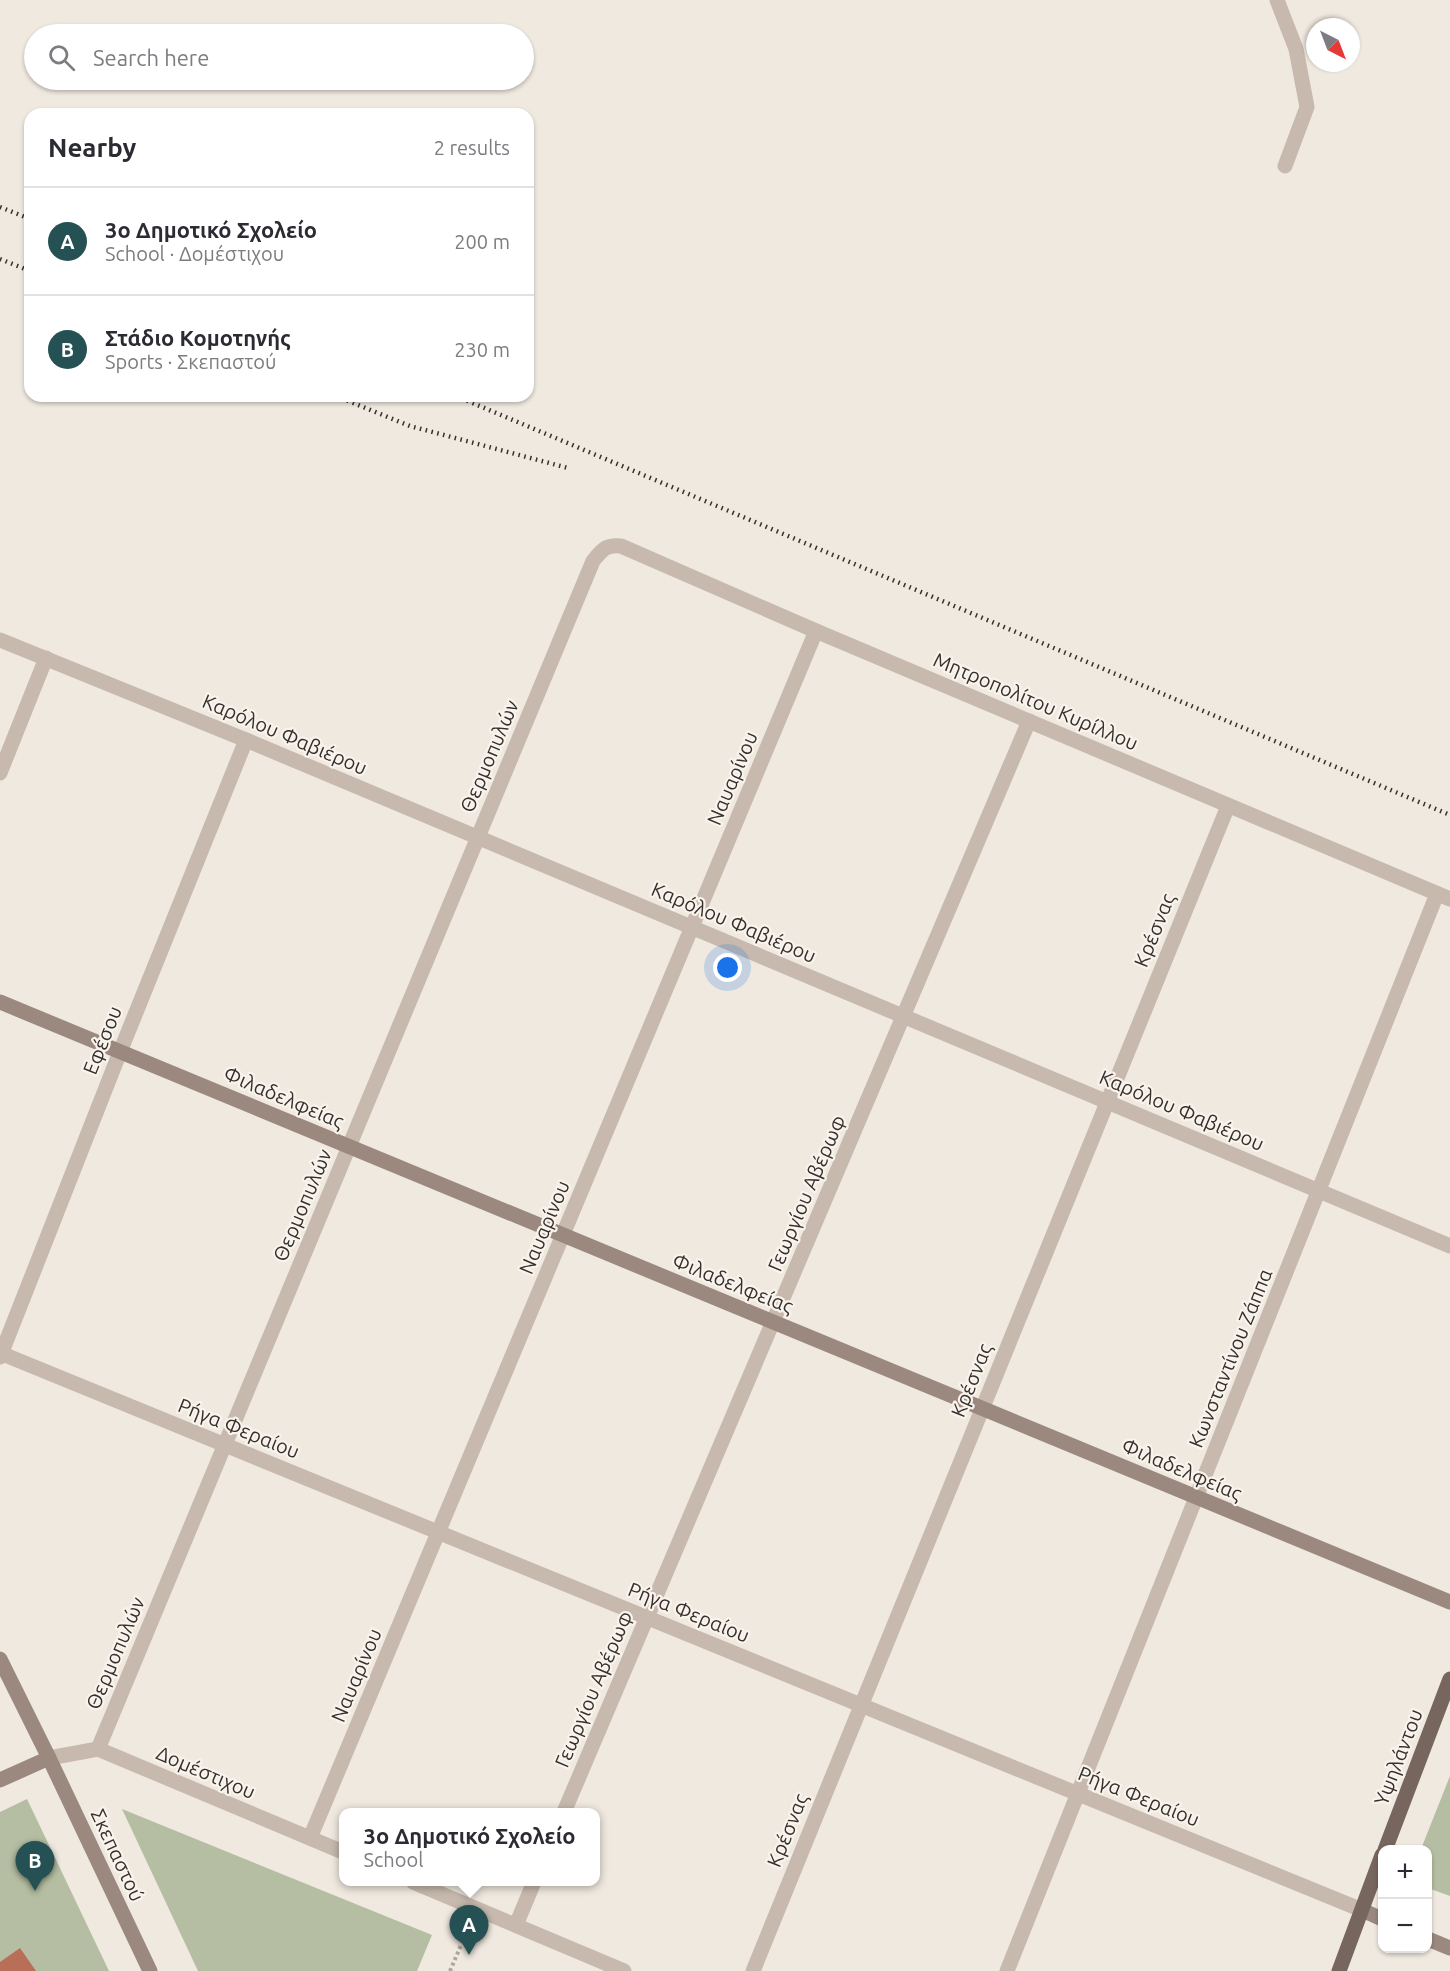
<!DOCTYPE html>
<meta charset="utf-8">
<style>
body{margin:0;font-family:Ubuntu,sans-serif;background:#f2f2f3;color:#2b2b33}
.controls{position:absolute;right:18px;bottom:18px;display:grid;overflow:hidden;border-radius:12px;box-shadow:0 2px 4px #0004}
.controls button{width:54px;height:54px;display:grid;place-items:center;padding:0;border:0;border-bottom:2px solid #e1e1e2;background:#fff;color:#2b2b33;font:30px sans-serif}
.compass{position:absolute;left:1306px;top:18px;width:54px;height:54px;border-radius:50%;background:#fff;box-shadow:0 2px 4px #0004;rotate:138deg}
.you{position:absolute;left:728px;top:968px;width:21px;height:21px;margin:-15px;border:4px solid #fff;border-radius:50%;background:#1a73e8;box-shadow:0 0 0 9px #1a73e833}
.badge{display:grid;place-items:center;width:39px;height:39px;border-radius:50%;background:#255154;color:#fff;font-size:20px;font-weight:700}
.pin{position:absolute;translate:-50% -50px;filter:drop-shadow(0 2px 3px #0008)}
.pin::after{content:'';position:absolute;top:32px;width:21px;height:18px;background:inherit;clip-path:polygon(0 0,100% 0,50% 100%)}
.popup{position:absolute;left:339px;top:1808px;width:261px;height:78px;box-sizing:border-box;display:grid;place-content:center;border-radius:12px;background:#fff;filter:drop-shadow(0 2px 4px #0005);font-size:20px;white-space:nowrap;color:#7c7c81}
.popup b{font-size:22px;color:#2b2b33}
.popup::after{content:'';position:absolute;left:50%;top:100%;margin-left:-12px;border:12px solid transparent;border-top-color:#fff}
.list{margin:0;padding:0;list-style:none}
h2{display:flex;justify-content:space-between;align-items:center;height:78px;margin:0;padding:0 24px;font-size:26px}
h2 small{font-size:20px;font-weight:400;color:#7c7c81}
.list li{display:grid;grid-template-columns:39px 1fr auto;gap:18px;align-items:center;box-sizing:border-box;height:108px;padding:0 24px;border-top:2px solid #e1e1e2}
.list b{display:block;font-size:22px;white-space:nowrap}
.list p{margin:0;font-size:20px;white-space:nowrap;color:#7c7c81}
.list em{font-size:20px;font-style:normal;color:#7c7c81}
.icon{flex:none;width:33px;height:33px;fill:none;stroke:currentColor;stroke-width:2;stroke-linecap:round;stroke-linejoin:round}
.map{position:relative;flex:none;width:1450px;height:1971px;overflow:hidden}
.search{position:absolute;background:#fff;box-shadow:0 2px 4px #0004;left:24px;top:24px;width:510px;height:66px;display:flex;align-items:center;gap:15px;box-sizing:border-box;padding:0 21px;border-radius:33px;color:#7c7c81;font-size:22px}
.panel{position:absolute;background:#fff;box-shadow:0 2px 4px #0004;left:24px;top:108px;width:510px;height:294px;border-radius:18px}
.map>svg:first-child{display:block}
.green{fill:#b5bea2}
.building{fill:#b86e57}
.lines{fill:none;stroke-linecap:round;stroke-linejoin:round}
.path{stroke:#b3a398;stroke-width:4;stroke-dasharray:3 3;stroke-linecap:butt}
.street{stroke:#c7b9ad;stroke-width:15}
.secondary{stroke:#9b897f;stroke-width:15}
.primary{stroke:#77665e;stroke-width:15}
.rail{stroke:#372f2b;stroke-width:4.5;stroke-dasharray:1.5 4.5;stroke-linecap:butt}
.labels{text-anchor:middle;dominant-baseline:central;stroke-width:4.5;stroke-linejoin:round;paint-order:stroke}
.street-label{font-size:20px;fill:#372f2b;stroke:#f8f3ec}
</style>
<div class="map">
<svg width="1450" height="1971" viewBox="0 0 1450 1971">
<rect width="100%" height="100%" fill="#f0e9e0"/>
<g class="green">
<path d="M1450,1776v120l-22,-8v-38l-7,-1z"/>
<path d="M27,1799l82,172h-109v-159z"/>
<path d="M122,1809l310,126 -15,36h-219z"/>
</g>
<path class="building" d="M20,1948l16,23h-36v-9z"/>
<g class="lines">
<path class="path" d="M450,1971l17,-40"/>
<g class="street">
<path d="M1277,0l19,49 11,58 -22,59"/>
<path d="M0,640l246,100 1204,506"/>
<path d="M0,773l46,-115"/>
<path d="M0,1353l1362,557"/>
<path d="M0,1357l120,-305 126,-312"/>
<path d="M98,1749l495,-1188c9,-11 13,-17 28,-15l195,85 634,268"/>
<path d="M49,1758l49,-9 245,103"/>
<path d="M564,1812l465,-1091"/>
<path d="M310,1838l506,-1207"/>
<path d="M413,1882l211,89"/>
<path d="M516,1925l18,-43"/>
<path d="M753,1971l475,-1165"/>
<path d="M1007,1971l430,-1077"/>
</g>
<g class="secondary">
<path d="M0,1002l1450,600"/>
<path d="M0,1659l49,99 101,213"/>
<path d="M0,1780l49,-22"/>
<path d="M1362,1910l20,9"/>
<path d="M1428,1939l22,9"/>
</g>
<g class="primary">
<path d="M1385,1850l65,-171"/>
<path d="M1339,1971l43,-116"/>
</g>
<g class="rail">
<path d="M0,207l30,12"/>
<path d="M0,259l30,12"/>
<path d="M336,396l74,30 158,42"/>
<path d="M456,396l994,419"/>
</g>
</g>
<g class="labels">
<g class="street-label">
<text transform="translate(1036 701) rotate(23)">Μητροπολίτου Κυρίλλου</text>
<text transform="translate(285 734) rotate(23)">Καρόλου Φαβιέρου</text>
<text transform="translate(489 756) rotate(-67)">Θερμοπυλών</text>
<text transform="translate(732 778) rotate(-67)">Ναυαρίνου</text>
<text transform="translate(734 922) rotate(23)">Καρόλου Φαβιέρου</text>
<text transform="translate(1154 930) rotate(-68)">Κρέσνας</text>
<text transform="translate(102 1040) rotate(-68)">Εφέσου</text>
<text transform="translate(284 1097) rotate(23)">Φιλαδελφείας</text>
<text transform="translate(1182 1110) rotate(23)">Καρόλου Φαβιέρου</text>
<text transform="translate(806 1193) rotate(-67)">Γεωργίου Αβέρωφ</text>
<text transform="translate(302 1205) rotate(-67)">Θερμοπυλών</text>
<text transform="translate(544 1227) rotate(-67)">Ναυαρίνου</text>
<text transform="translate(733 1283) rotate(22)">Φιλαδελφείας</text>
<text transform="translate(1230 1358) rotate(-68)">Κωνσταντίνου Ζάππα</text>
<text transform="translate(971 1380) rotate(-68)">Κρέσνας</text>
<text transform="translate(239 1428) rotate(22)">Ρήγα Φεραίου</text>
<text transform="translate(1182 1469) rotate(23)">Φιλαδελφείας</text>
<text transform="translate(689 1612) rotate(22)">Ρήγα Φεραίου</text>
<text transform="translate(115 1653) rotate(-67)">Θερμοπυλών</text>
<text transform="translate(356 1675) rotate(-67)">Ναυαρίνου</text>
<text transform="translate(593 1689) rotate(-67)">Γεωργίου Αβέρωφ</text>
<text transform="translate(1398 1757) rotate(-69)">Υψηλάντου</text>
<text transform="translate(206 1772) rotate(23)">Δομέστιχου</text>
<text transform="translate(1139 1796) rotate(22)">Ρήγα Φεραίου</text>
<text transform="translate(787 1830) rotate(-68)">Κρέσνας</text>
<text transform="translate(118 1855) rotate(65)">Σκεπαστού</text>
</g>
</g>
</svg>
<div class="controls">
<button>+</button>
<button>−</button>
</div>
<svg class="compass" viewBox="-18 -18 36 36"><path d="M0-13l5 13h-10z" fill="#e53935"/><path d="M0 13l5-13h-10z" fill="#7c7c81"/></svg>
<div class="you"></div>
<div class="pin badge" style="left:469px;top:1955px">A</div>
<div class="popup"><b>3ο Δημοτικό Σχολείο</b>School</div>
<div class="pin badge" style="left:35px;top:1891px">B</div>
<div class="search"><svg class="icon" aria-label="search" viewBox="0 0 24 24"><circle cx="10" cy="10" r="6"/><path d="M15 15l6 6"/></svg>Search here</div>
<section class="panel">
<h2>Nearby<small>2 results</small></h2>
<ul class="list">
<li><span class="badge">A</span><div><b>3ο Δημοτικό Σχολείο</b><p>School · Δομέστιχου</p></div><em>200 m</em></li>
<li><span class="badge">B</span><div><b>Στάδιο Κομοτηνής</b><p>Sports · Σκεπαστού</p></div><em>230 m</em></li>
</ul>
</section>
</div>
